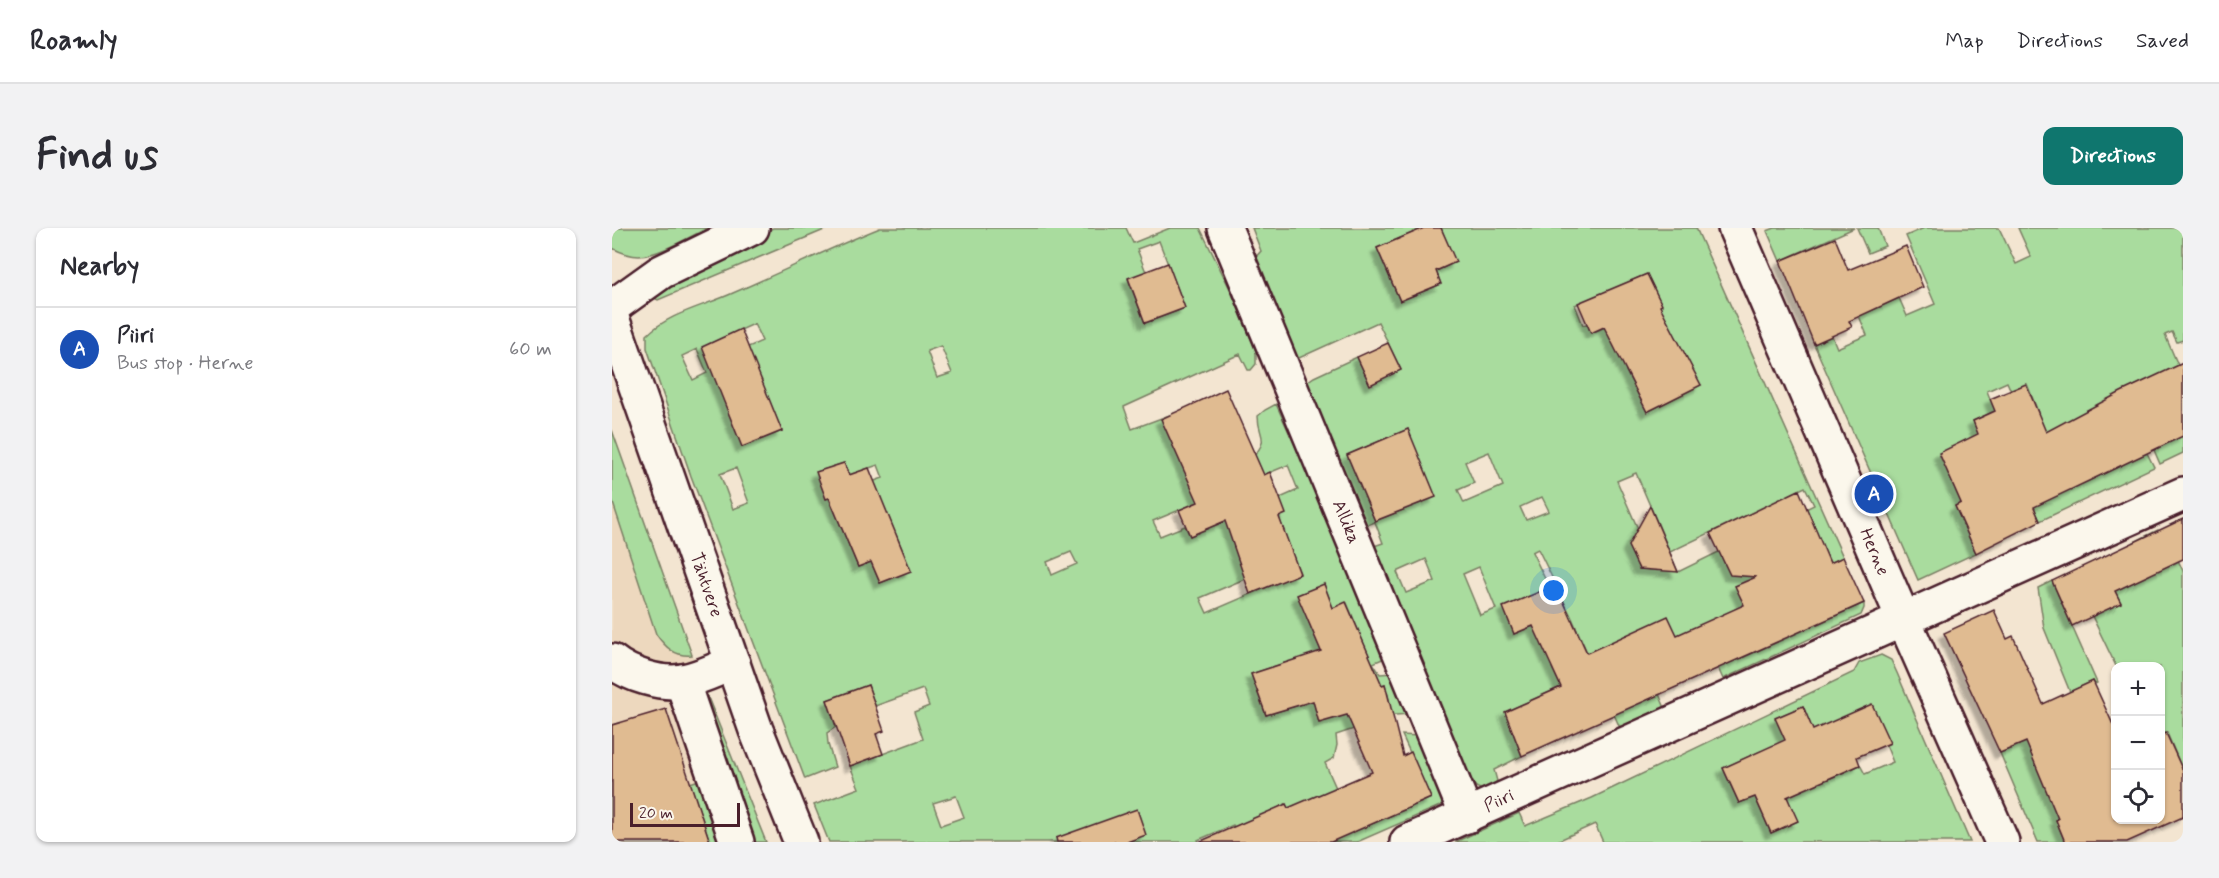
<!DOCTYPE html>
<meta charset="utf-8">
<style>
body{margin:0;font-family:Mynerve,sans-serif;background:#f2f2f3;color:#2b2b33}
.controls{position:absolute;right:18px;bottom:18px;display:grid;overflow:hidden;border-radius:12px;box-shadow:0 2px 4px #0004}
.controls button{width:54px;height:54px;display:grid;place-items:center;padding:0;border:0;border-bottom:2px solid #e1e1e2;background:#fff;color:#2b2b33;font:30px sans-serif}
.scale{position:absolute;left:18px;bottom:15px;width:110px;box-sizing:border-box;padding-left:6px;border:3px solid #4a1f2b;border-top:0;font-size:16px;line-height:21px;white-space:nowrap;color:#4a1f2b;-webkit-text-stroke:4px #fbf7ec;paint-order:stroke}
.you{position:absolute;left:942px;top:363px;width:21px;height:21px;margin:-15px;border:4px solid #fff;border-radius:50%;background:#1a73e8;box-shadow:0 0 0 9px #1a73e833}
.badge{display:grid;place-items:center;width:39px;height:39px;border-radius:50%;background:#0f766e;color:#fff;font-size:20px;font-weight:700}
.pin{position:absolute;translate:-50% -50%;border:3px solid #fff;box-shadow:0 2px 6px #0006}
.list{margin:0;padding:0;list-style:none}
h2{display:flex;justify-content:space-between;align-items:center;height:78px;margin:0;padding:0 24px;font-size:26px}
h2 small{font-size:20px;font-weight:400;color:#7c7c81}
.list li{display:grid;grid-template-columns:39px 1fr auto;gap:18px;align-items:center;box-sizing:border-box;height:84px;padding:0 24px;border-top:2px solid #e1e1e2}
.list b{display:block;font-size:22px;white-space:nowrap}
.list p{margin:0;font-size:20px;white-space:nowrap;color:#7c7c81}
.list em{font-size:20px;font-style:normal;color:#7c7c81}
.icon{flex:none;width:33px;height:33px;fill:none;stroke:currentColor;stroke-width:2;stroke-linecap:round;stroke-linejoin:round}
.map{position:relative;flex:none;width:1571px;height:614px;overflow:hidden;border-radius:12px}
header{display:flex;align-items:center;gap:36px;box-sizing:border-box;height:84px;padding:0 30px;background:#fff;border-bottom:2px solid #e1e1e2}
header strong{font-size:28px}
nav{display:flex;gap:33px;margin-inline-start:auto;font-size:21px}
.intro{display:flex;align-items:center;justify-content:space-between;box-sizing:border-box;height:144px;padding:0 36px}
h1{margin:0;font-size:42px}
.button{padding:15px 27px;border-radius:12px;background:#0f766e;color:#fff;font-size:21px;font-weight:700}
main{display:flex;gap:36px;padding:0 36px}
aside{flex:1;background:#fff;border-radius:12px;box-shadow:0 2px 4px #0004}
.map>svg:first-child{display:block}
.built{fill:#edd8be}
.green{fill:#a9dc9e;stroke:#7a7e64;stroke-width:1.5;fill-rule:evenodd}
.building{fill:#e0bb91;stroke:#4a1f2b;stroke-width:1.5;filter:url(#shadow)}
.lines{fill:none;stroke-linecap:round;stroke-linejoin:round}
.minor-casing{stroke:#4a1f2b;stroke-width:38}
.minor{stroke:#fbf7ec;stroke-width:33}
.labels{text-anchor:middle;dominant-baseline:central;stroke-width:6;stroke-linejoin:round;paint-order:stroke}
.street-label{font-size:18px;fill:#4a1f2b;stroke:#fbf7ec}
</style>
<header>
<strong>Roamly</strong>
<nav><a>Map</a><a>Directions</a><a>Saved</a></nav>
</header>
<div class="intro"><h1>Find us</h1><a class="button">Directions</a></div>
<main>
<aside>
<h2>Nearby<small></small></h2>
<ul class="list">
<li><span class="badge" style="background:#1a4fb4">A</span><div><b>Piiri</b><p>Bus stop · Herne</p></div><em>60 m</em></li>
</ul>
</aside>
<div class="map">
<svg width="1571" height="614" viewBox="0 0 1571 614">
<defs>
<filter id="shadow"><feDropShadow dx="-5.5" dy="5.5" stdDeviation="1.5" flood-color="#0004"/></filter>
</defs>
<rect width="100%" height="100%" fill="#f3e5d1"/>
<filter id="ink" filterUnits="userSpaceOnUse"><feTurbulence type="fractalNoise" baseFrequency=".0167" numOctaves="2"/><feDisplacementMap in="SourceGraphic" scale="12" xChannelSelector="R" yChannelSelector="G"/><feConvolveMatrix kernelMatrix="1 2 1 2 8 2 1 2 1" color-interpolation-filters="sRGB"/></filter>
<g filter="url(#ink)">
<path class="built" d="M0,202l95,265 59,147h-154z"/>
<g class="green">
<path d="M0,0h96c-19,9 -48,27 -69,28 -10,0 -19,-4 -27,-8z"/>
<path d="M161,0h56l-171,72 -6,-3 53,-38z"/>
<path d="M268,0h246l7,15 37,-15h30l30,61 26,62v13l-5,6h-3l-8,-16 -116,53 8,22 43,-16 12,26 65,19c19,-21 6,-20 6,-42l7,-6 11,-6 45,98 66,155 -14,6 7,11 13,-1 17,41 -15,1 -59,20 1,10 -3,13 -9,5 30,68 76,-33 -29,-63 16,1 26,66 -2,3 -85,37h-54l-17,-38 -24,11 -22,26 -7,-16 -35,15 1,2h-97l-20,-3 1,3h-254l-15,-37 45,-17 -9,-22 73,-27 -9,-27 15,-6 -6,-17 -48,17 -7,-21 -41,15 9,27 -9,6 1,11 7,23 -30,12 -114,-303 -44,-128v-13c22,-22 58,-29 86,-42 49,-21 97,-45 147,-65zM547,13l26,67 -40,15 -17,-44 18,-7 -9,-23zM142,96l8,17 -45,20 -8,-17zM329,118l11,27 -15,5 -10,-27zM85,121l10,24 -14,7 -11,-24zM147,148l23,55 -39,16h-1zM232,235l5,12 29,-10 5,13 -57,20 -9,-26zM676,237l10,25 -18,8 -1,19 8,23 -50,-24 -47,20 -5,-10 -25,10 -7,-15zM124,240l13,35 -16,6 -13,-35zM271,276l28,66 -31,13 -9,-21 -13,5 -25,-60zM459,324l6,12 -25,11 -5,-13zM681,328l7,17 -93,40 -7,-15 68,-29zM712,356l9,24 14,-5 21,51 -43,6 -18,-42zM676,434l14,42 -36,11 -15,-41zM773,456l5,19 -71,19 -5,-19zM344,568l8,21 -23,8 -8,-22z"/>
<path d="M640,0h172l-47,20 23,53 41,-17 -5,-13 19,-9 -14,-34h255l147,329 -13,6 -6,-13 -80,55 -23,11 19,43 124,-56v5l-3,7 -138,64 -5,-11 -59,26 6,14 -45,20 -48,-110 -34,-69 -6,3 18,37 18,72 -16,7 9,19 -56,25 17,44 -28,14 3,11 -3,4 -12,5 -6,-3 -10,-13 -92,-228 9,-3 -8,-21 -13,5 -58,-143 10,-7 43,-20 13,27 31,-14 -23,-48 -79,36h-5l-41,-98 8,-9zM1035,46l14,30 -70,29 -4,-9 -4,1 -8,-20zM1034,133l55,24 -54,27 -21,-41zM796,201l15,73 -48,19 -28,-66zM877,224l14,34 -39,17 -6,-13 16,-7 -9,-21zM1024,245l34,79 135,-65 9,18 -136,67 -7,-17 -12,15 -20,-1 -10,-23 9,-17 -21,-48zM930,269l7,14 -23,9 -6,-13zM814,331l9,22 -29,12 -9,-21zM867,339l17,42 -16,6 -17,-41zM923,366l11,27 -32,13z"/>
<path d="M1163,0h79l-74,33 -13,-30z"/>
<path d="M1245,0h21l7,18 -17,7z"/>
<path d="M1312,0h75l17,36 15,-7 -13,-29h165v112l-6,2 -5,-10 -7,3 18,42v76l-23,11 -6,-14 16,-8 -27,-60 -21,10 -60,47 20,45 65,-31 7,14 -114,54 -21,-47 -64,32 21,47 -58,27 -104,-236 18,-8 5,12 30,-13 -8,-19 40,-18 8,18 28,-12 -29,-68zM1395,154l4,9 16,-7 11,28 -56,30 -9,-21 22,-10 -8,-20z"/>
<path d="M0,202l80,225c-17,2 -27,-8 -36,-21l-44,-134z"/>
<path d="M1546,302l11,11 14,30v200l-16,-38 -6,3 -1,-69 -44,-1 -24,-50 29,-13 -6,-12 34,-16 -15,-33z"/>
<path d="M1440,353l45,102 -2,1 -2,-3 -23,11 -26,-64 -6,-40z"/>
<path d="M1269,427l10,5 6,13 73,169h-367l-8,-18 -40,18h-100l64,-29 6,13 67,-28 262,-126 5,-9zM1191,478l7,18 -27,11 -7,-17zM1278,515l-4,2 7,17 -28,12 -5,-9 -29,13 -12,-27zM1149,523l16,35 10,11 10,24 -26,12 -16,-36 -16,6 -16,-35z"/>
<path d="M95,467l59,147h-14l-47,-144z"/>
<path d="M1503,499v68l-59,25 9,22h-27l-38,-89 50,-21h54z"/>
<path d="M93,550l20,64h-15l-20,-59z"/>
</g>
<g class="building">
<path d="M812,0h17l15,34 -20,9 5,13 -41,17 -23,-53z"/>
<path d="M1223,10l13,32 58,-24 17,41 -74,34 3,6 -38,17 -34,-83z"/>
<path d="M556,35l17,45 -40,15 -17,-45z"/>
<path d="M1035,46l15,31 -2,1 41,79 -54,27 -43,-85 -13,6 -13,-30z"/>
<path d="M129,101l41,102 -40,16 -40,-100z"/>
<path d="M776,115l13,27 -31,15 -13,-28z"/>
<path d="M1571,135v73l-149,71 6,14 -64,32 -21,-47 6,-3 -22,-50 39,-19 -5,-13 22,-10 -5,-12 36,-15 20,48 75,-40z"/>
<path d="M614,161l38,86 6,-3 16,42 -7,3 21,57 -50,20 -25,-73 -35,15 -11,-26 19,-8 -37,-83z"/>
<path d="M796,201l28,68 -61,24 -28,-66z"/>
<path d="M232,235l5,12 20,-7 42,103 -31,12 -9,-21 -13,5 -29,-69 -3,1 -10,-27z"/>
<path d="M1187,262l31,73 13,-6 21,46 -342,153 -17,-44 56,-25 -28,-61 -19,8 -11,-27 53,-22 31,68 81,-37 9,19 67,-30 -9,-19 21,-9 -26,-2 -20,-42z"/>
<path d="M1038,278l28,66 -39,-3 -11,-23z"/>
<path d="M1571,291v40l-68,32 6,12 -49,23 -20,-45z"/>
<path d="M712,356l9,24 13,-6 36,83 3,-1 18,72 8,-4 20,46 -100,44h-132l87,-38 2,4 84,-36 -25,-57 -28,8 -6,-22 -47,14 -15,-41 70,-23 -24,-56z"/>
<path d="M1382,382l13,29 6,-3 30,68 50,-23 22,48v90h45v-83l6,-3 17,38v46l-56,25h-62l-9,-22 2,-1 -32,-77 -26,11 -56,-120z"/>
<path d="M256,457l16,46 -8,3 7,20 -33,12 -23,-66z"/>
<path d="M1260,476l18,39 -33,14 3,8 -73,32 11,24 -27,12 -16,-36 -16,6 -16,-35 62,-28 -10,-22 28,-12 10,24z"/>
<path d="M54,481l44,133h-98v-117z"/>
<path d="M525,581l9,26 -19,7h-70l-1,-4z"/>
</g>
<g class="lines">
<g class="minor-casing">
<g id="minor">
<path d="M613,0l242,588"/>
<path d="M1123,0l168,390 99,224"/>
<path d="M0,79l49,-35 91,-44"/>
<path d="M0,90l144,412 45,112"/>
<path d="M0,433c17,14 49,24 71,20 17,-3 34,-12 50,-18"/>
<path d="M70,453l55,161"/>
<path d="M795,614l776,-348"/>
</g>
</g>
<use href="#minor" class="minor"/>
</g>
</g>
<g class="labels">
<g class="street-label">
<text transform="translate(734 294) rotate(67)">Allika</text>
<text transform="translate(1262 324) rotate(67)">Herne</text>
<text transform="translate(94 357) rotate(71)">Tähtvere</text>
<text transform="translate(887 573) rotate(-25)">Piiri</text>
</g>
</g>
</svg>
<div class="controls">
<button>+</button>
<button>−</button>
<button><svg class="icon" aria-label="locate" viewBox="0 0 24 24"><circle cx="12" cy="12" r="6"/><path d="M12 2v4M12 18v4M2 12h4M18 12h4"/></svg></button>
</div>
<div class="scale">20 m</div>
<div class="you"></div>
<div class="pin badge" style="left:1262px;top:266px;background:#1a4fb4">A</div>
</div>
</main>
